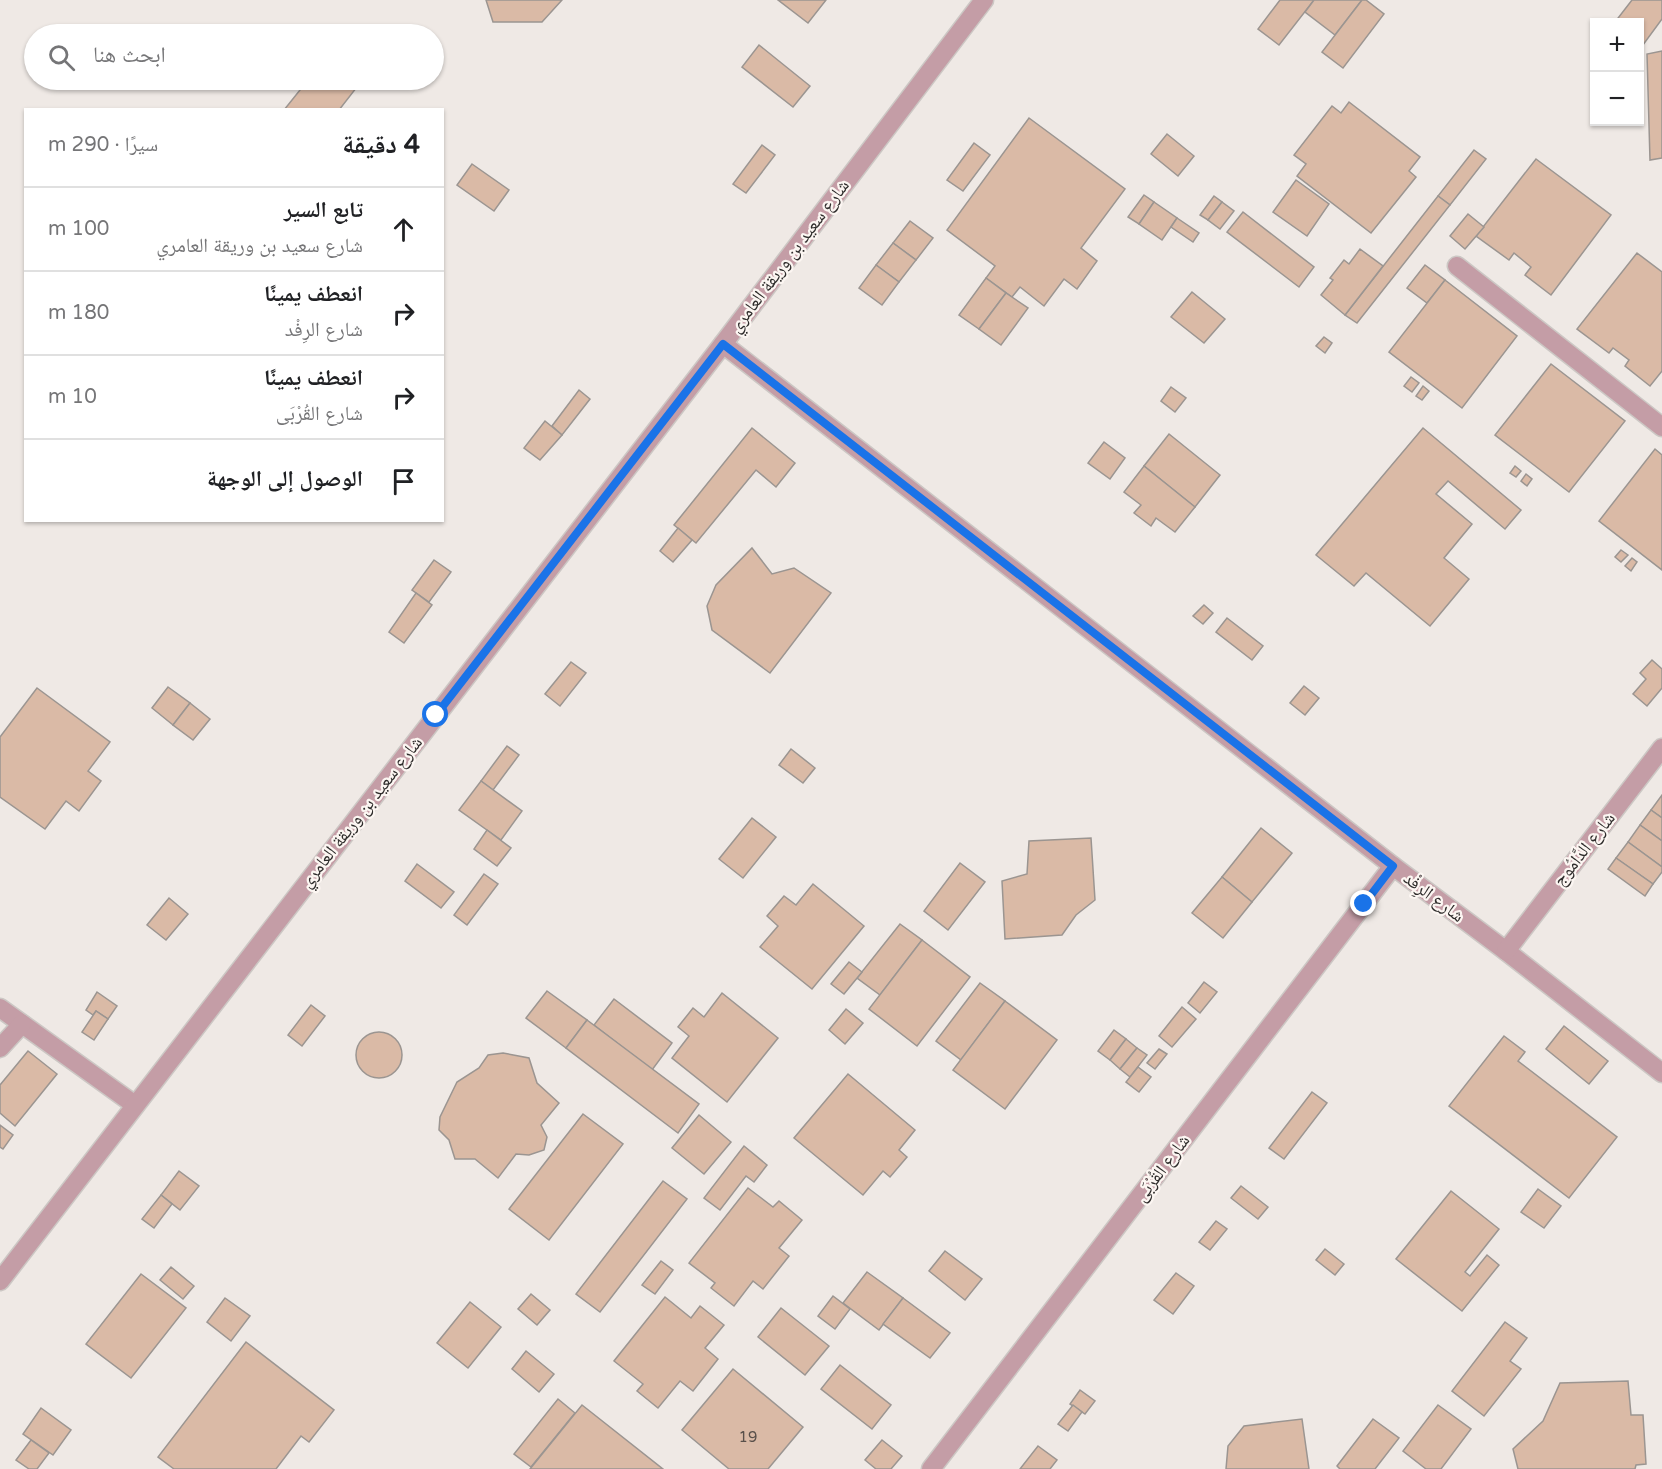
<!DOCTYPE html>
<html lang="ar">
<meta charset="utf-8">
<style>
body{margin:0;font-family:"Varela Round","Noto Naskh Arabic",sans-serif;background:#f2f2f2;color:#202124;direction:rtl}
.controls{position:absolute;right:18px;top:18px;display:grid;overflow:hidden;border-radius:0px;box-shadow:0 2px 4px #0004}
.controls button{width:54px;height:54px;display:grid;place-items:center;padding:0;border:0;border-bottom:2px solid #e0e0e0;background:#fff;color:#202124;font:30px sans-serif}
.stop{position:absolute;width:18px;height:18px;margin:-14px;border:4px solid #1a73e8;border-radius:50%;background:#fff}
.stop.end{background:#1a73e8;border-color:#fff;box-shadow:0 2px 6px #0008}
.list{margin:0;padding:0;list-style:none}
h2{display:flex;justify-content:space-between;align-items:center;height:78px;margin:0;padding:0 24px;font-size:26px}
h2 small{font-size:20px;font-weight:400;color:#757577}
.list li{display:grid;grid-template-columns:39px 1fr auto;gap:18px;align-items:center;box-sizing:border-box;height:84px;padding:0 24px;border-top:2px solid #e0e0e0}
.list b{display:block;font-size:22px;white-space:nowrap}
.list p{margin:0;font-size:20px;white-space:nowrap;color:#757577}
.list em{font-size:20px;font-style:normal;color:#757577}
.icon{flex:none;width:33px;height:33px;fill:none;stroke:currentColor;stroke-width:2;stroke-linecap:round;stroke-linejoin:round}
.map{position:relative;flex:none;width:1662px;height:1469px;overflow:hidden;direction:ltr}
.search{position:absolute;background:#fff;box-shadow:0 2px 4px #0004;left:24px;top:24px;width:420px;height:66px;display:flex;align-items:center;gap:15px;box-sizing:border-box;padding:0 21px;border-radius:33px;color:#757577;font-size:22px}
.panel{position:absolute;background:#fff;box-shadow:0 2px 4px #0004;left:24px;top:108px;width:420px;height:414px;border-radius:0px;direction:rtl}
.map>svg:first-child{display:block}
.building{fill:#dabaa6;stroke:#9b9591;stroke-width:1.5}
.lines{fill:none;stroke-linecap:round;stroke-linejoin:round}
.minor-casing{stroke:#ccc7c4;stroke-width:21}
.minor{stroke:#c49da6;stroke-width:18}
.route{stroke:#1a73e8;stroke-width:8}
.labels{text-anchor:middle;dominant-baseline:central;stroke-width:4.5;stroke-linejoin:round;paint-order:stroke}
.number-label{font-size:15px;fill:#59504a}
.street-label{font-size:18px;fill:#2e2c2b;stroke:#fcf6f2}
</style>
<div class="map">
<svg width="1662" height="1469" viewBox="0 0 1662 1469">
<rect width="100%" height="100%" fill="#efe9e5"/>
<g class="building">
<path d="M486,0h76l-20,22h-49z"/>
<path d="M778,0h48l-18,23z"/>
<path d="M1280,0h34l-35,45 -21,-16z"/>
<path d="M1314,0h48l-27,35 -30,-23z"/>
<path d="M1362,0h4l18,14 -41,54 -21,-16z"/>
<path d="M1632,0h30v19l-22,30v-27h-25z"/>
<path d="M759,45l51,41 -17,21 -51,-40z"/>
<path d="M1662,51v107l-12,2 -3,-106z"/>
<path d="M308,80h40l9,7 -18,23h-55z"/>
<path d="M1349,102l71,55 -11,14 7,6 -45,56 -74,-57 9,-12 -12,-9 38,-49 9,7z"/>
<path d="M1029,118l96,71 -44,59 16,13 -20,28 -13,-10 -20,27 -24,-19 -8,10 -26,-19 9,-12 -48,-36z"/>
<path d="M1167,134l27,22 -16,20 -27,-22z"/>
<path d="M974,143l16,12 -27,36 -16,-11z"/>
<path d="M762,145l13,10 -29,38 -13,-9z"/>
<path d="M1474,150l12,9 -36,46 -12,-9z"/>
<path d="M1536,159l75,56 -60,80 -26,-20 6,-8 -17,-14 -5,7 -33,-24z"/>
<path d="M472,164l37,26 -15,21 -37,-26z"/>
<path d="M1296,180l33,24 -22,32 -34,-24z"/>
<path d="M1144,195l10,7 -15,22 -11,-7z"/>
<path d="M1214,196l8,6 -14,18 -8,-5z"/>
<path d="M1438,196l12,9 -93,118 -12,-8z"/>
<path d="M1154,202l23,16 -15,22 -23,-16z"/>
<path d="M1222,202l12,9 -14,18 -12,-9z"/>
<path d="M1243,212l71,55 -15,20 -72,-55z"/>
<path d="M1468,214l16,13 -19,22 -15,-13z"/>
<path d="M1177,218l22,15 -6,9 -22,-15z"/>
<path d="M910,221l23,17 -17,22 -23,-17z"/>
<path d="M893,243l23,17 -17,22 -23,-17z"/>
<path d="M1360,249l23,17 -38,49 -24,-20 12,-15 -3,-2 14,-18 5,4z"/>
<path d="M1637,253l25,19v99l-12,15 -25,-20 4,-6 -16,-12 -4,5 -32,-24z"/>
<path d="M876,265l23,17 -17,23 -23,-17z"/>
<path d="M1425,265l20,15 -18,23 -20,-15z"/>
<path d="M986,278l20,15 -27,36 -20,-14z"/>
<path d="M1445,280l72,56 -55,72 -73,-56z"/>
<path d="M1192,292l33,27 -21,24 -33,-26z"/>
<path d="M1006,293l22,15 -27,37 -22,-16z"/>
<path d="M1324,337l8,6 -7,10 -9,-7z"/>
<path d="M1551,364l74,57 -56,71 -74,-57z"/>
<path d="M1411,377l8,6 -7,9 -8,-6z"/>
<path d="M1423,386l6,5 -7,9 -6,-4z"/>
<path d="M1171,387l15,11 -11,14 -14,-11z"/>
<path d="M579,390l11,9 -28,36 -10,-9z"/>
<path d="M545,421l17,14 -22,25 -16,-12z"/>
<path d="M752,428l43,35 -19,24 -20,-17 -60,73 -22,-18z"/>
<path d="M1423,428l98,82 -16,19 -57,-48 -12,13 36,30 -28,34 25,21 -39,47 -64,-53 -12,13 -38,-31z"/>
<path d="M1169,434l51,41 -25,32 -51,-41z"/>
<path d="M1104,442l21,16 -15,21 -22,-16z"/>
<path d="M1655,449l7,6v115l-63,-49z"/>
<path d="M1144,466l51,41 -20,25 -19,-14 -5,8 -17,-13 7,-8 -17,-13z"/>
<path d="M1515,466l6,5 -5,6 -6,-4z"/>
<path d="M1526,474l6,5 -5,7 -6,-5z"/>
<path d="M678,528l14,12 -19,22 -13,-11z"/>
<path d="M752,548l20,26 22,-6 37,25 -61,80 -58,-43 -5,-24 9,-21z"/>
<path d="M1621,550l7,5 -7,7 -6,-5z"/>
<path d="M1632,558l5,4 -6,9 -6,-5z"/>
<path d="M434,560l17,12 -22,30 -17,-12z"/>
<path d="M416,593l16,12 -28,38 -15,-11z"/>
<path d="M1204,605l9,8 -10,11 -10,-8z"/>
<path d="M1227,618l36,28 -11,14 -36,-28z"/>
<path d="M1652,660l10,9v19l-15,18 -14,-12 13,-15 -6,-6z"/>
<path d="M571,662l15,11 -26,33 -15,-12z"/>
<path d="M1304,686l15,12 -14,17 -15,-12z"/>
<path d="M168,687l22,16 -17,22 -21,-17z"/>
<path d="M37,688l73,54 -22,29 13,10 -22,30 -13,-10 -21,28 -45,-32v-60z"/>
<path d="M190,703l20,16 -17,21 -20,-15z"/>
<path d="M507,746l12,9 -26,35 -12,-9z"/>
<path d="M791,749l24,19 -12,15 -24,-18z"/>
<path d="M481,781l41,30 -21,29 -42,-30z"/>
<path d="M1662,795v23l-11,-8z"/>
<path d="M1651,810l11,8v23l-22,-16z"/>
<path d="M752,818l24,19 -33,41 -24,-19z"/>
<path d="M1640,825l22,16v26l-34,-25z"/>
<path d="M1261,828l31,25 -40,49 -30,-25z"/>
<path d="M487,830l24,18 -14,18 -23,-17z"/>
<path d="M1091,838l4,62 -19,15 -14,20 -57,4 -3,-58 25,-7 2,-33z"/>
<path d="M1628,842l34,25v5l-9,12 -37,-26z"/>
<path d="M1616,858l37,26 -8,12 -37,-27z"/>
<path d="M960,863l25,19 -37,48 -24,-19z"/>
<path d="M417,864l37,28 -13,16 -36,-27z"/>
<path d="M484,874l14,10 -31,41 -13,-10z"/>
<path d="M1222,877l30,25 -29,36 -31,-25z"/>
<path d="M813,884l51,42 -52,63 -52,-42 18,-21 -11,-10 17,-20 12,9z"/>
<path d="M169,898l19,16 -22,26 -19,-15z"/>
<path d="M900,924l22,16 -42,55 -23,-17z"/>
<path d="M922,940l48,37 -53,69 -48,-37z"/>
<path d="M849,962l13,10 -18,22 -13,-10z"/>
<path d="M1204,982l13,10 -17,21 -12,-10z"/>
<path d="M980,983l25,18 -44,59 -25,-19z"/>
<path d="M547,991l40,29 -21,28 -40,-30z"/>
<path d="M97,992l20,14 -9,13 -12,-8 -3,4 -7,-5z"/>
<path d="M722,993l56,45 -51,64 -55,-44 17,-22 -11,-9 15,-19 11,9z"/>
<path d="M614,999l58,44 -20,27 -58,-45z"/>
<path d="M1005,1001l52,39 -52,69 -52,-39z"/>
<path d="M311,1005l14,11 -23,30 -14,-11z"/>
<path d="M1182,1007l14,12 -24,28 -13,-11z"/>
<path d="M846,1009l17,14 -18,21 -16,-14z"/>
<path d="M96,1011l12,8 -14,21 -12,-8z"/>
<path d="M587,1020l112,84 -21,29 -112,-85z"/>
<path d="M1564,1026l44,35 -19,23 -43,-35z"/>
<path d="M1114,1030l12,9 -16,21 -12,-9z"/>
<circle cx="379" cy="1055" r="23"/>
<path d="M1504,1036l21,16 -7,9 99,76 -48,61 -120,-92z"/>
<path d="M1126,1039l11,9 -17,21 -10,-9z"/>
<path d="M1137,1048l10,7 -17,22 -10,-8z"/>
<path d="M1159,1049l8,5 -12,15 -8,-6z"/>
<path d="M28,1051l29,23 -42,52 -15,-13v-28z"/>
<path d="M503,1053l26,5 8,25 22,20 -18,22 6,12 -3,13 -15,5 -13,-1 -18,24 -23,-19h-20l-6,-19 -10,-10 1,-13 17,-35 22,-14 9,-13z"/>
<path d="M1138,1067l13,10 -12,15 -13,-10z"/>
<path d="M848,1074l67,56 -16,20 8,7 -17,20 -7,-6 -20,24 -69,-57z"/>
<path d="M1312,1092l15,11 -43,56 -15,-11z"/>
<path d="M583,1114l40,30 -74,96 -40,-31z"/>
<path d="M699,1115l32,27 -27,32 -32,-26z"/>
<path d="M0,1125l13,10 -10,14 -3,-2z"/>
<path d="M744,1146l23,19 -13,17 -8,-6 -26,34 -16,-12z"/>
<path d="M179,1171l20,15 -19,24 -19,-15z"/>
<path d="M663,1181l24,18 -87,113 -24,-18z"/>
<path d="M1241,1186l27,21 -10,12 -27,-21z"/>
<path d="M748,1188l25,19 6,-6 23,19 -23,28 10,8 -26,33 -10,-8 -19,25 -23,-18 4,-5 -26,-20z"/>
<path d="M1538,1189l23,17 -17,22 -23,-16z"/>
<path d="M1451,1191l48,38 -34,43 5,4 17,-21 12,10 -37,46 -66,-52z"/>
<path d="M161,1195l11,9 -18,24 -12,-9z"/>
<path d="M1216,1221l11,8 -17,21 -11,-8z"/>
<path d="M1325,1249l19,15 -9,11 -19,-15z"/>
<path d="M945,1251l37,28 -17,21 -36,-29z"/>
<path d="M661,1261l12,9 -18,24 -13,-9z"/>
<path d="M171,1267l23,19 -11,13 -23,-19z"/>
<path d="M867,1272l36,26 -24,32 -36,-27z"/>
<path d="M1176,1273l18,13 -21,28 -19,-14z"/>
<path d="M141,1274l45,34 -55,70 -45,-34z"/>
<path d="M531,1294l19,16 -13,15 -19,-16z"/>
<path d="M833,1296l17,13 -15,20 -17,-13z"/>
<path d="M665,1297l26,21 9,-12 24,19 -19,23 13,11 -25,32 -13,-10 -22,27 -21,-17 6,-7 -29,-23z"/>
<path d="M225,1298l25,18 -19,25 -24,-19z"/>
<path d="M903,1298l47,35 -20,25 -47,-34z"/>
<path d="M470,1302l31,25 -33,41 -31,-25z"/>
<path d="M781,1308l48,38 -24,29 -47,-38z"/>
<path d="M1505,1322l22,16 -17,23 11,8 -37,47 -32,-25z"/>
<path d="M246,1342l88,68 -25,32 -8,-6 -25,33h-102l-16,-12z"/>
<path d="M526,1351l28,23 -15,18 -27,-23z"/>
<path d="M840,1365l51,40 -19,24 -51,-40z"/>
<path d="M733,1369l70,58 -35,42h-39l-47,-39z"/>
<path d="M1628,1381l3,34h12l3,49 -10,1 -1,4h-117l-5,-20 30,-28 17,-38z"/>
<path d="M1080,1390l15,11 -10,13 -15,-10z"/>
<path d="M558,1399l17,14 -44,54 -17,-13z"/>
<path d="M582,1405l81,64h-133z"/>
<path d="M1073,1405l9,7 -14,19 -10,-7z"/>
<path d="M1438,1405l33,24 -30,40h-15l-23,-18z"/>
<path d="M41,1408l30,22 -18,25 -30,-21z"/>
<path d="M1302,1419l7,50h-83l2,-23 16,-20z"/>
<path d="M1373,1419l26,19 -24,31h-35l-3,-3z"/>
<path d="M31,1440l18,13 -12,16h-8l-13,-9z"/>
<path d="M882,1440l20,16 -11,13h-15l-11,-9z"/>
<path d="M1038,1446l19,14 -7,9h-30z"/>
</g>
<g class="lines">
<g class="minor-casing">
<g id="minor">
<path d="M1457,266l205,161"/>
<path d="M723,344l670,522 113,85 156,122"/>
<path d="M1506,951l156,-203"/>
<path d="M0,1008l135,97"/>
<path d="M0,1048l22,-24"/>
<path d="M0,1281l723,-937 261,-344"/>
<path d="M931,1469l462,-603"/>
</g>
</g>
<use href="#minor" class="minor"/>
</g>
<g class="lines">
<path class="route" d="M436,715l287,-371 670,522 -29,38"/>
</g>
<g class="labels">
<g class="number-label">
<text x="748" y="1437">19</text>
</g>
<g class="street-label">
<text transform="translate(789 256) rotate(-53)">شارع سعيد بن وريقة العامري</text>
<text transform="translate(361 812) rotate(-52)">شارع سعيد بن وريقة العامري</text>
<text transform="translate(1584 849) rotate(-52)">شارع الدَّامُوج</text>
<text transform="translate(1434 897) rotate(37)">شارع الرِفْد</text>
<text transform="translate(1162 1168) rotate(-53)">شارع القُرْبَى</text>
</g>
</g>
</svg>
<div class="controls">
<button>+</button>
<button>−</button>
</div>
<div class="stop" style="left:436px;top:715px"></div>
<div class="stop end" style="left:1364px;top:904px"></div>
<div class="search"><svg class="icon" aria-label="search" viewBox="0 0 24 24"><circle cx="10" cy="10" r="6"/><path d="M15 15l6 6"/></svg>ابحث هنا</div>
<section class="panel">
<h2>4 دقيقة<small>سيرًا · 290 m</small></h2>
<ul class="list">
<li><svg class="icon" aria-label="ahead" viewBox="0 0 24 24"><path d="M12 20V5M6 11l6-6 6 6"/></svg><div><b>تابع السير</b><p>شارع سعيد بن وريقة العامري</p></div><em>100 m</em></li>
<li><svg class="icon" aria-label="right" viewBox="0 0 24 24"><path d="M7 20v-9h11M14 6l5 5-5 5"/></svg><div><b>انعطف يمينًا</b><p>شارع الرِفْد</p></div><em>180 m</em></li>
<li><svg class="icon" aria-label="right" viewBox="0 0 24 24"><path d="M7 20v-9h11M14 6l5 5-5 5"/></svg><div><b>انعطف يمينًا</b><p>شارع القُرْبَى</p></div><em>10 m</em></li>
<li><svg class="icon" aria-label="arrive" viewBox="0 0 24 24"><path d="M6 21V4h12l-3 4 3 4H6"/></svg><div><b>الوصول إلى الوجهة</b></div></li>
</ul>
</section>
</div>
